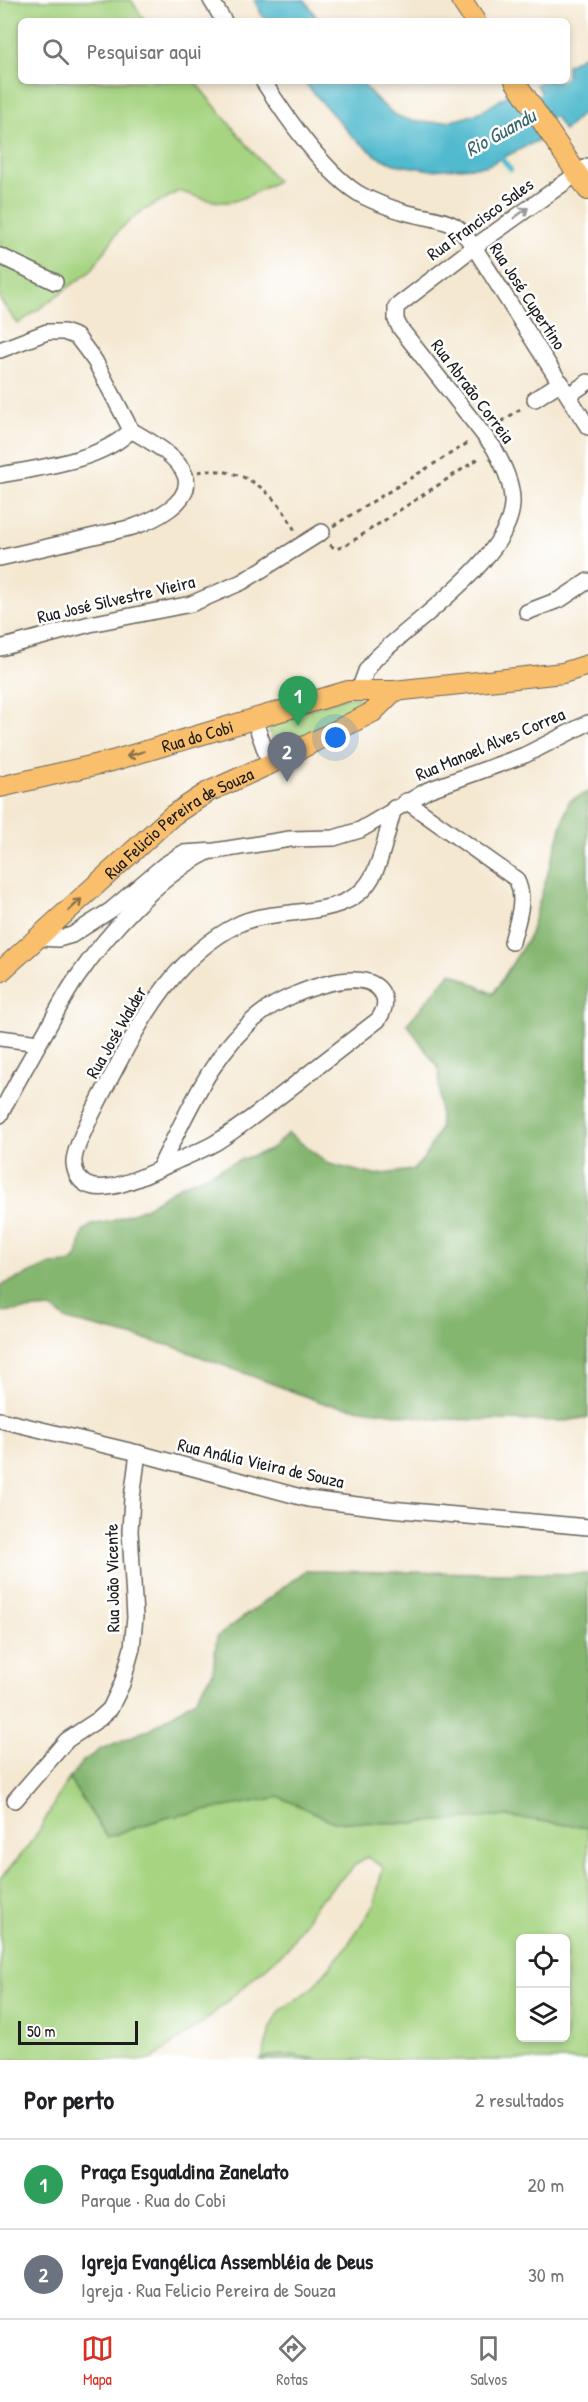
<!DOCTYPE html>
<html lang="pt">
<meta charset="utf-8">
<style>
body{margin:0;font-family:"Patrick Hand",sans-serif;background:#f2f2f2;color:#202124}
.controls{position:absolute;right:18px;bottom:18px;display:grid;overflow:hidden;border-radius:9px;box-shadow:0 3px 9px #0003}
.controls button{width:54px;height:54px;display:grid;place-items:center;padding:0;border:0;border-bottom:2px solid #e0e0e0;background:#fff;color:#202124;font:30px sans-serif}
.scale{position:absolute;left:18px;bottom:15px;width:120px;box-sizing:border-box;padding-left:6px;border:3px solid #1c1c1c;border-top:0;font-size:16px;line-height:21px;white-space:nowrap;color:#1c1c1c;-webkit-text-stroke:4px #fff;paint-order:stroke}
.you{position:absolute;left:336px;top:738px;width:21px;height:21px;margin:-15px;border:4px solid #fff;border-radius:50%;background:#1a73e8;box-shadow:0 0 0 9px #1a73e833}
.badge{display:grid;place-items:center;width:39px;height:39px;border-radius:50%;background:#d93025;color:#fff;font-size:20px;font-weight:700}
.pin{position:absolute;translate:-50% -50px;filter:drop-shadow(0 2px 3px #0008)}
.pin::after{content:'';position:absolute;top:32px;width:21px;height:18px;background:inherit;clip-path:polygon(0 0,100% 0,50% 100%)}
.list{margin:0;padding:0;list-style:none}
h2{display:flex;justify-content:space-between;align-items:center;height:78px;margin:0;padding:0 24px;font-size:26px}
h2 small{font-size:20px;font-weight:400;color:#757577}
.list li{display:grid;grid-template-columns:39px 1fr auto;gap:18px;align-items:center;box-sizing:border-box;height:90px;padding:0 24px;border-top:2px solid #e0e0e0}
.list b{display:block;font-size:22px;white-space:nowrap}
.list p{margin:0;font-size:20px;white-space:nowrap;color:#757577}
.list em{font-size:20px;font-style:normal;color:#757577}
.icon{flex:none;width:33px;height:33px;fill:none;stroke:currentColor;stroke-width:2;stroke-linecap:round;stroke-linejoin:round}
.map{position:relative;flex:none;width:588px;height:2060px;overflow:hidden}
.search{position:absolute;background:#fff;box-shadow:0 3px 9px #0003;left:18px;right:18px;top:18px;height:66px;display:flex;align-items:center;gap:15px;box-sizing:border-box;padding:0 21px;border-radius:9px;color:#757577;font-size:22px}
.sheet{height:258px;background:#fff}
nav{display:flex;justify-content:space-around;align-items:center;box-sizing:border-box;height:84px;border-top:2px solid #e0e0e0;background:#fff;font-size:16px;color:#757577}
nav a{display:grid;justify-items:center;gap:3px}
nav .on{color:#d93025}
.map>svg:first-child{display:block}
.green{fill:#a6d481;stroke:#61784e;stroke-width:1.5;fill-rule:evenodd}
.forest{fill:#84b66f;stroke:#506946;stroke-width:1.5}
.water{fill:#51bace;stroke:#366b75;stroke-width:1.5}
.lines{fill:none;stroke-linecap:round;stroke-linejoin:round}
.stream{stroke:#51bace;stroke-width:4.5}
.river{stroke:#51bace;stroke-width:28}
.minor-casing{stroke:#68635b;stroke-width:18}
.major-casing{stroke:#68635b;stroke-width:22}
.path{stroke:#68635b;stroke-width:3;stroke-dasharray:4.5 4.5;stroke-linecap:butt}
.minor{stroke:#fff;stroke-width:15}
.major{stroke:#f9bf6d;stroke-width:20}
.oneway{stroke:#999}
.oneway2{stroke:#8a6e44}
.labels{text-anchor:middle;dominant-baseline:central;stroke-width:5;stroke-linejoin:round;paint-order:stroke}
.street-label{font-size:18px;fill:#1c1c1c;stroke:#fff}
.water-label{font-size:20px;font-style:italic;fill:#34636c;stroke:#fff}
</style>
<div class="map">
<svg width="588" height="2060" viewBox="0 0 588 2060">
<rect width="100%" height="100%" fill="#fff"/>
<filter id="ink" filterUnits="userSpaceOnUse"><feTurbulence type="fractalNoise" baseFrequency=".0167" numOctaves="2"/><feDisplacementMap in="SourceGraphic" scale="12" xChannelSelector="R" yChannelSelector="G"/><feConvolveMatrix kernelMatrix="1 2 1 2 8 2 1 2 1" color-interpolation-filters="sRGB"/></filter>
<filter id="wash" filterUnits="userSpaceOnUse"><feTurbulence type="fractalNoise" baseFrequency=".008" numOctaves="4" result="noise"/><feDisplacementMap in="SourceGraphic" scale="24" xChannelSelector="R" yChannelSelector="G"/><feGaussianBlur stdDeviation="1.35" result="paint"/><feColorMatrix in="noise" values="0 0 0 0 0 0 0 0 0 0 0 0 0 0 0 0 0 1.4 0 .05"/><feComposite in="paint" operator="in"/></filter>
<g filter="url(#wash)">
<rect width="100%" height="100%" fill="#f4e8d1"/>
<g class="green">
<path d="M0,0h131l14,21h-124v60h173l83,100c-48,25 -46,27 -98,10l-37,20 -23,19 -28,41 -73,53 -18,-24z"/>
<path d="M347,697l23,3 -3,4 -86,47c-8,-8 -12,-18 -13,-29z"/>
<path d="M69,1779l38,58 58,-19 115,-21 54,25 78,1 94,-7 82,12v232h-270c-19,-4 -37,-8 -56,-1l8,-29 10,-19 31,-22 34,-40 29,-44 9,-38 -16,-10 -10,6 -40,40 -30,46 -81,71 -55,40h-151v-182c15,-15 29,-31 40,-49 10,-17 17,-34 29,-50zM520,1938h46v100h-46z"/>
</g>
<g class="forest">
<path d="M588,792v625l-22,4 -134,-2 -106,-15 -154,-58 -105,-26 -16,-12 -51,4v-26l51,-22 20,-1 6,-7 6,-25 9,-6 20,-4 33,-13 33,-21 62,-27 30,-10 18,-17 41,31 45,11 39,-5 11,-12 16,-30 -1,-59 -32,-45 44,-52 42,22 36,-57 40,-136z"/>
<path d="M305,1571l283,3v254l-82,-12 -94,7 -78,-1 -54,-25 -115,21 -58,19 -38,-58 13,-17 19,-13 49,-20 45,-29 18,-28 4,-35z"/>
<path d="M293,2055l25,5h-59l11,-4z"/>
</g>
<g class="water">
<path d="M254,0h51l14,21h-54z"/>
<path d="M588,53v55l-24,23 -28,-47 5,-3h26v-16z"/>
<path d="M303,81h58c8,11 19,22 29,30 24,18 69,12 94,-1 9,-5 18,-12 27,-17l30,46 -55,27 -55,4 -37,-6 -17,-8 -25,-20z"/>
</g>
<g class="lines">
<path class="stream" d="M499,155l12,15"/>
<path class="river" d="M511,128l77,-48"/>
</g>
</g>
<g filter="url(#ink)">
<g class="lines">
<g class="minor-casing">
<g id="minor">
<path d="M211,0l13,21"/>
<path d="M263,81c21,33 65,97 100,115 12,6 25,11 38,15 17,6 39,6 54,15 8,5 13,13 19,21l114,180"/>
<path d="M0,256l55,26"/>
<path d="M0,350l47,-18h17l13,5 18,24 36,69"/>
<path d="M569,395l19,-13"/>
<path d="M535,399l26,-17"/>
<path d="M0,475c39,-7 104,-15 131,-45"/>
<path d="M0,558l133,-31c18,-6 62,-25 52,-52 -8,-20 -36,-34 -54,-45"/>
<path d="M527,612l34,-13 27,-18"/>
<path d="M0,648l90,-24 101,-20 51,-22 80,-50"/>
<path d="M359,690l7,-19 8,-11c38,-38 136,-102 138,-156 1,-20 -9,-39 -18,-56l-94,-120 -4,-8v-13l78,-60 114,-81"/>
<path d="M254,719l16,45"/>
<path d="M406,801l110,78c11,20 1,42 -4,63"/>
<path d="M39,938l19,1 14,-4 14,-9 25,-16 53,-45 19,-12 32,-2 75,-12 44,-1 26,-8 68,-40 97,-35 63,-32"/>
<path d="M0,1038l39,5"/>
<path d="M0,1115c12,-25 26,-48 39,-72 13,-21 23,-44 37,-64 31,-45 80,-101 130,-126"/>
<path d="M159,1169c28,-55 55,-123 107,-159 21,-15 101,-50 117,-15 4,8 0,18 -5,25 -30,23 -60,46 -90,70 -24,18 -47,37 -73,53 -14,8 -30,14 -45,21 -22,10 -91,48 -96,-1 -2,-16 35,-81 44,-99 28,-54 62,-110 119,-139 19,-10 41,-10 62,-13 79,-8 76,-37 95,-104"/>
<path d="M0,1420l138,33 170,46 82,10 198,18"/>
<path d="M15,1800l52,-60 32,-21 11,-10 12,-25 10,-36 3,-31 -5,-86 2,-33 6,-45"/>
</g>
</g>
<g class="major-casing">
<g id="major">
<path d="M461,0l14,21"/>
<path d="M515,81l73,109"/>
<path id="s1" d="M0,787l112,-26 236,-70h46l169,-18 25,-8"/>
<path id="s2" d="M0,972l173,-157 35,-23 62,-28 103,-52 21,-21"/>
</g>
</g>
<g class="path">
<path d="M494,427l29,-20"/>
<path d="M198,472c44,-8 79,21 97,59"/>
<path d="M333,526l138,-85"/>
<path d="M330,545l6,4 9,-3 136,-89"/>
</g>
<use href="#minor" class="minor"/>
<use href="#major" class="major"/>
</g>
<defs><path id="oneway-shaft" d="M-6 0H5M1.5-3L5.5 0L1.5 3" fill="none" stroke-width="1.6" stroke-linecap="round" stroke-linejoin="round" transform="scale(1.5)"/></defs>
<use class="oneway" href="#oneway-shaft" transform="translate(521 213) rotate(-36)"/>
<g class="oneway2">
<use href="#oneway-shaft" transform="translate(135 754) rotate(163)"/>
<use href="#oneway-shaft" transform="translate(75 905) rotate(-43)"/>
</g>
</g>
<g class="labels">
<g class="street-label">
<text transform="translate(480 219) rotate(-36)">Rua Francisco Sales</text>
<text transform="translate(528 296) rotate(57)">Rua José Cupertino</text>
<text transform="translate(473 391) rotate(53)">Rua Abraão Correia</text>
<text transform="translate(116 599) rotate(-13)">Rua José Silvestre Vieira</text>
<text stroke="none"><textPath href="#s1" startOffset="204">Rua do Cobi</textPath></text>
<text transform="translate(490 744) rotate(-23)">Rua Manoel Alves Correa</text>
<text stroke="none"><textPath href="#s2" startOffset="234">Rua Felicio Pereira de Souza</textPath></text>
<text transform="translate(116 1032) rotate(-60)">Rua José Walder</text>
<text transform="translate(261 1463) rotate(13)">Rua Anália Vieira de Souza</text>
<text transform="translate(112 1578) rotate(-91)">Rua João Vicente</text>
</g>
<g class="water-label">
<text transform="translate(500 132) rotate(-29)">Rio Guandu</text>
</g>
</g>
</svg>
<div class="controls">
<button><svg class="icon" aria-label="locate" viewBox="0 0 24 24"><circle cx="12" cy="12" r="6"/><path d="M12 2v4M12 18v4M2 12h4M18 12h4"/></svg></button>
<button><svg class="icon" aria-label="layers" viewBox="0 0 24 24"><path d="M12 4l9 5-9 5-9-5zM3 14l9 5 9-5"/></svg></button>
</div>
<div class="scale">50 m</div>
<div class="you"></div>
<div class="pin badge" style="left:298px;top:726px;background:#2e9e5b">1</div>
<div class="pin badge" style="left:287px;top:782px;background:#6b7280">2</div>
<div class="search"><svg class="icon" aria-label="search" viewBox="0 0 24 24"><circle cx="10" cy="10" r="6"/><path d="M15 15l6 6"/></svg>Pesquisar aqui</div>
</div>
<section class="sheet">
<h2>Por perto<small>2 resultados</small></h2>
<ul class="list">
<li><span class="badge" style="background:#2e9e5b">1</span><div><b>Praça Esgualdina Zanelato</b><p>Parque · Rua do Cobi</p></div><em>20 m</em></li>
<li><span class="badge" style="background:#6b7280">2</span><div><b>Igreja Evangélica Assembléia de Deus</b><p>Igreja · Rua Felicio Pereira de Souza</p></div><em>30 m</em></li>
</ul>
</section>
<nav>
<a class="on"><svg class="icon" aria-label="map" viewBox="0 0 24 24"><path d="M3 6l6-2 6 2 6-2v14l-6 2-6-2-6 2zM9 4v14M15 6v14"/></svg>Mapa</a>
<a><svg class="icon" aria-label="directions" viewBox="0 0 24 24"><path d="M12 3l9 9-9 9-9-9zM9 14v-3h6M13 9l2 2-2 2"/></svg>Rotas</a>
<a><svg class="icon" aria-label="saved" viewBox="0 0 24 24"><path d="M7 4h10v16l-5-4-5 4z"/></svg>Salvos</a>
</nav>
